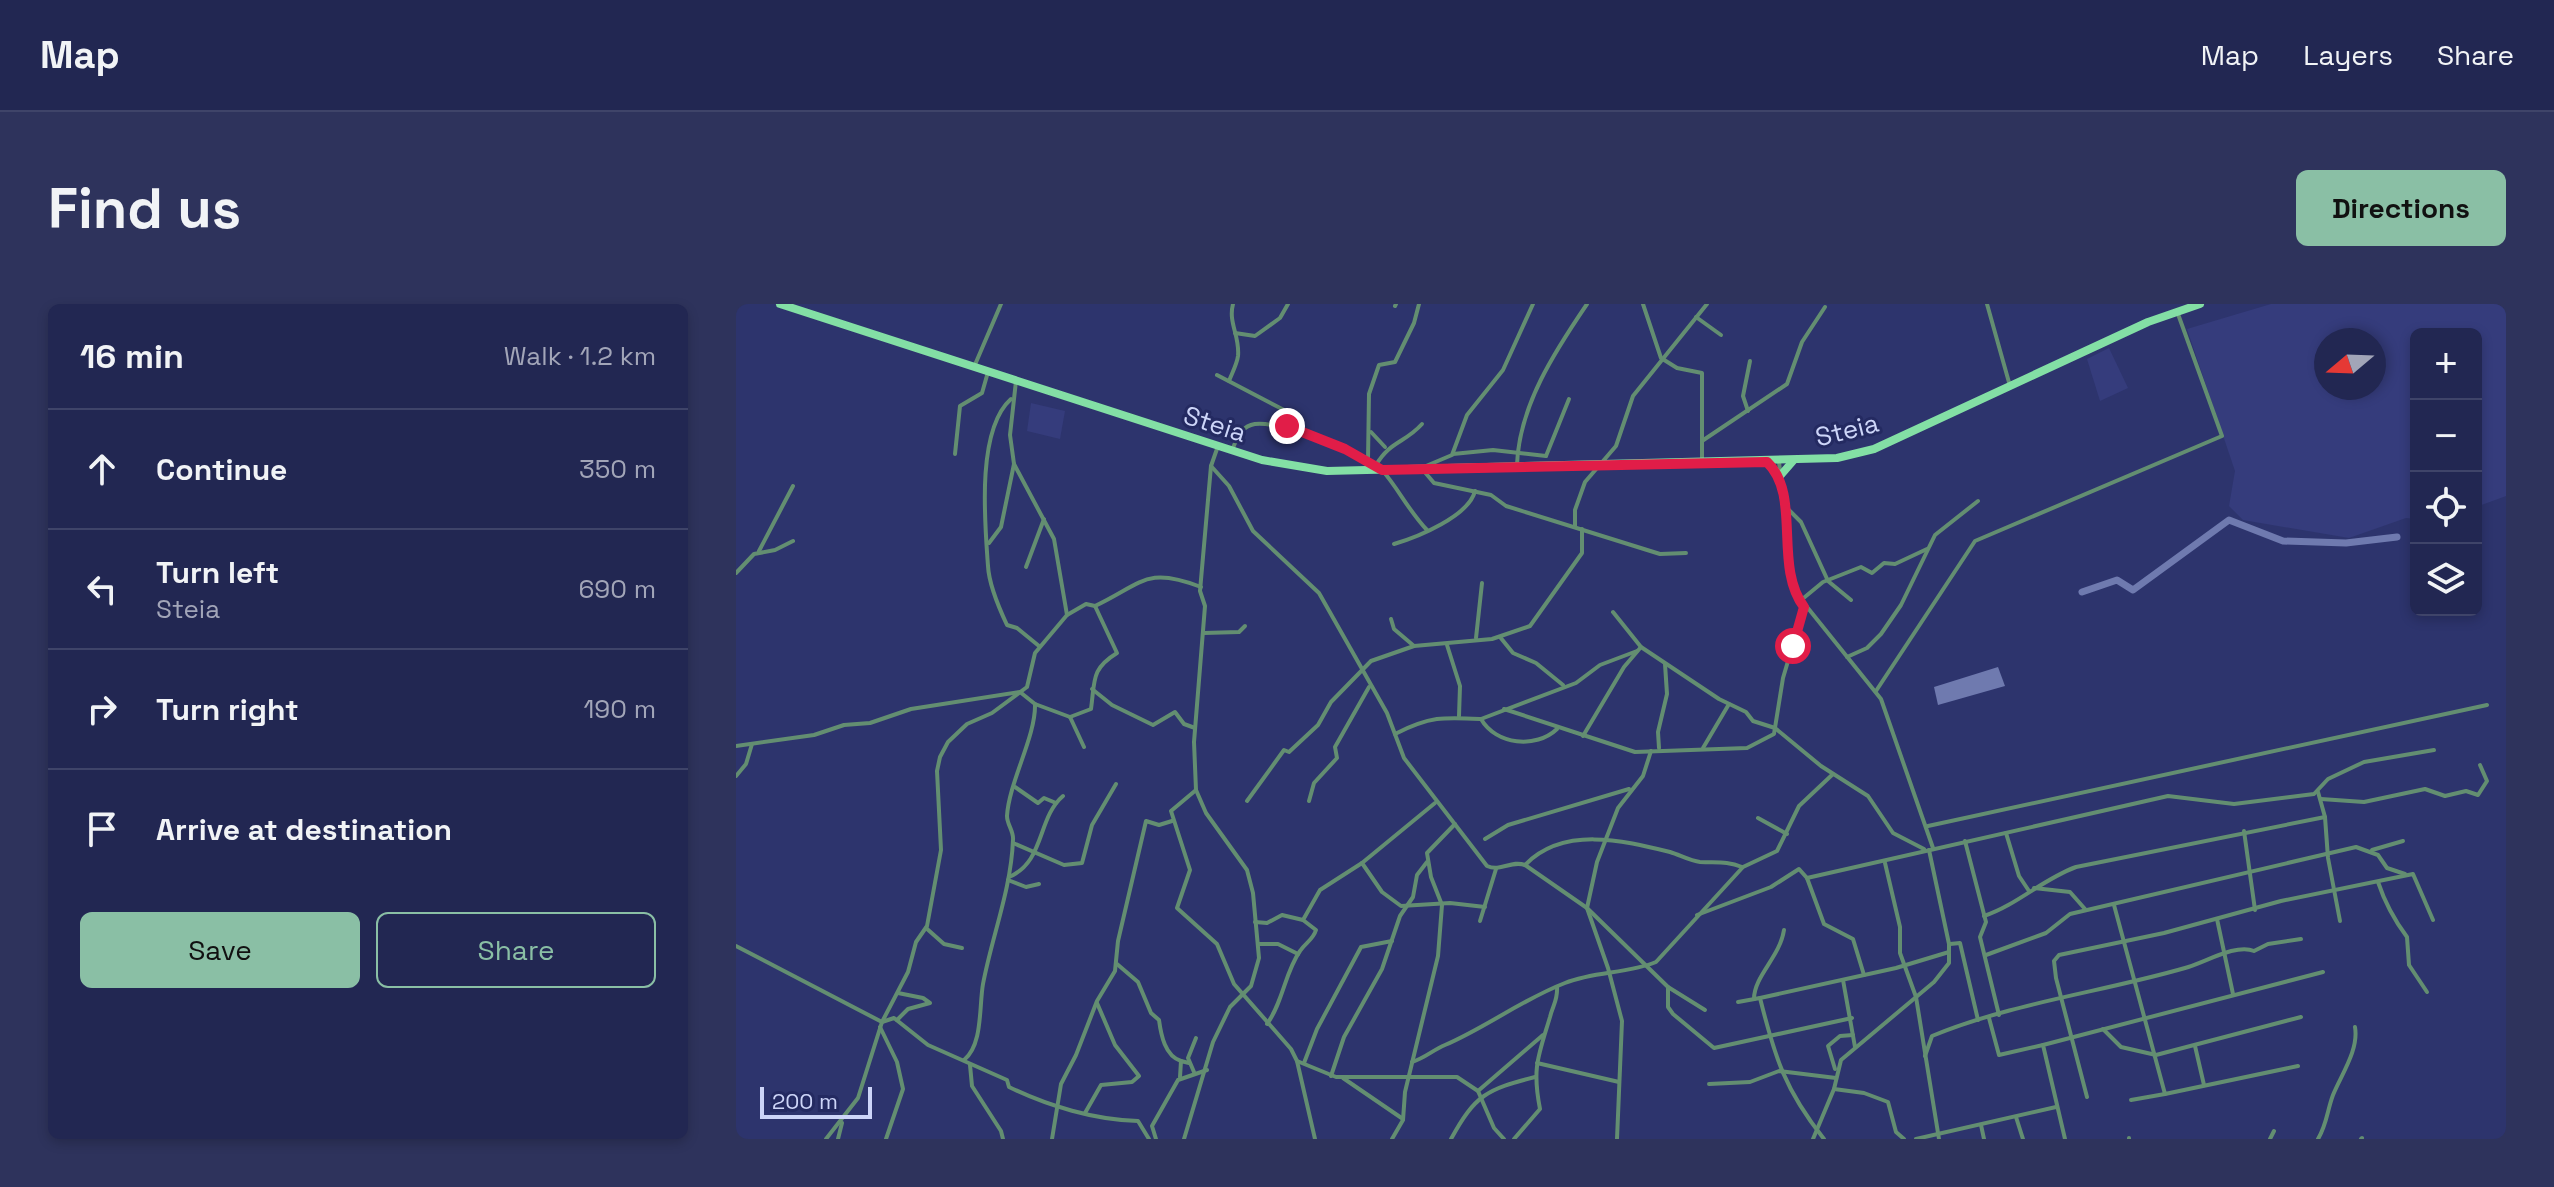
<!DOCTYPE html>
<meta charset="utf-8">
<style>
body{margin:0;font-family:"Space Grotesk",sans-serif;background:#2e335c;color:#f1f3f6}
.controls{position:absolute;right:24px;top:24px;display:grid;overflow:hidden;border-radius:12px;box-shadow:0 4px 12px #0003}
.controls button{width:72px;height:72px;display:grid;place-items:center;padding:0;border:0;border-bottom:2px solid #3f4469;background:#222752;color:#f1f3f6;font:40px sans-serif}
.compass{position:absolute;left:1578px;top:24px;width:72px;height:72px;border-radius:50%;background:#222752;box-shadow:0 4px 12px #0003;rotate:251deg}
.scale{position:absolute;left:24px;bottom:20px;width:112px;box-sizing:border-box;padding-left:8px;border:4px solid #cdd5f8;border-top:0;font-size:22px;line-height:28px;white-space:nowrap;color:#cdd5f8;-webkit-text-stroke:6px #242a61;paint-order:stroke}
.stop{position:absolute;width:24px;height:24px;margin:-18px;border:6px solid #e11d48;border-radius:50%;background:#fff}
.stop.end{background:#e11d48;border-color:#fff;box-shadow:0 2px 8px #0008}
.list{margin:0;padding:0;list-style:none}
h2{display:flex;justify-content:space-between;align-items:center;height:104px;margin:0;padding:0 32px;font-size:34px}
h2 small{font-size:26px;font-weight:400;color:#a2a5b8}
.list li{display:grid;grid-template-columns:52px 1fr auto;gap:24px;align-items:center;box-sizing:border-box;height:120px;padding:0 32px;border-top:2px solid #3f4469}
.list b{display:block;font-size:30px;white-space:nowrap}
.list p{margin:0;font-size:26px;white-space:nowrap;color:#a2a5b8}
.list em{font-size:26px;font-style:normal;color:#a2a5b8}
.actions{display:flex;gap:16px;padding:24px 32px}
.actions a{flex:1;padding:18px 0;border:2px solid #8abfa5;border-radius:12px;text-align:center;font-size:28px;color:#8abfa5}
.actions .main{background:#8abfa5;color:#111}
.icon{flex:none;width:44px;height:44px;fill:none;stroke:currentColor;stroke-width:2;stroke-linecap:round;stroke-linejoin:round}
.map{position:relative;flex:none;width:1770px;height:835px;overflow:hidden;border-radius:12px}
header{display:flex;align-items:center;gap:48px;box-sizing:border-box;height:112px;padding:0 40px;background:#222752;border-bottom:2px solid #3f4469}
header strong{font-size:38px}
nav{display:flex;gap:44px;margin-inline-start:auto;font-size:28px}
.intro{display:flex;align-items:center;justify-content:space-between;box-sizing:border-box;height:192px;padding:0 48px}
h1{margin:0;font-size:56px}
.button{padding:20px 36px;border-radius:12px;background:#8abfa5;color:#111;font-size:28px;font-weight:700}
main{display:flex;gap:48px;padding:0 48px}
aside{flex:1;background:#222752;border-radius:12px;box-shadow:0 4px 12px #0003}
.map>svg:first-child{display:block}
.built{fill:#353c7c;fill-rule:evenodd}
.water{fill:#6f7aaf}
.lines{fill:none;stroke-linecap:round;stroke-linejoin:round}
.stream{stroke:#6f7aaf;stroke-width:2}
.river{stroke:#6f7aaf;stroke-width:7}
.street{stroke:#638e71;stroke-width:4}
.primary{stroke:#83dfa5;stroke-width:8}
.route{stroke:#e11d48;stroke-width:10}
.labels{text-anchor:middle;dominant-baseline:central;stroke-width:6;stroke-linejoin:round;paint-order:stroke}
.street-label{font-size:26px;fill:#cdd5f8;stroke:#242a61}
</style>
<header>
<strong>Map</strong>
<nav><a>Map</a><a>Layers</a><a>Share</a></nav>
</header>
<div class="intro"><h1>Find us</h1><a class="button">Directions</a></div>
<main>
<aside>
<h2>16 min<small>Walk · 1.2 km</small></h2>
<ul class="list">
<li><svg class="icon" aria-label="ahead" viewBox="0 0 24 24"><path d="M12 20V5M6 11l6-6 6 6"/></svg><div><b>Continue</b></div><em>350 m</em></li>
<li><svg class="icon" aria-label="left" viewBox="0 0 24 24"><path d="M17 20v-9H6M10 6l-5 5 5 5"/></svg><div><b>Turn left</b><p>Steia</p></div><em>690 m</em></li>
<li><svg class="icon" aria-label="right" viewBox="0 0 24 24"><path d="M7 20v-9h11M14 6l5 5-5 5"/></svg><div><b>Turn right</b></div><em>190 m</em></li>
<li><svg class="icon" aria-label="arrive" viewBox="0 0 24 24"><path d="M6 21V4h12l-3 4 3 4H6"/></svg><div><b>Arrive at destination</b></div></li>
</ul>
<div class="actions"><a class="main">Save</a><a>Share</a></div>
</aside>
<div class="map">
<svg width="1770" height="835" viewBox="0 0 1770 835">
<rect width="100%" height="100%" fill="#2d346d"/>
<g class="built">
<path d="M1535,0h235v192l-30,11v-173h-60v185l-10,-1 -57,20 -106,-18 -14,-14 6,-35 -48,-142zM1590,36h48v48h-48z"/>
<path d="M1373,44l19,40 -28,13 -13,-42z"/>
<path d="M295,99l34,8 -5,28 -33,-8z"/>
</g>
<path class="water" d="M1262,363l7,19 -67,19 -4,-18z"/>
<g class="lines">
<path class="stream" d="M0,5l2,-5"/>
<path class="river" d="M1346,288l35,-12 16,10 96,-70 54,21 63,2 51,-6"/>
<g class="street">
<path d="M907,0l18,54 16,10 25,5v68"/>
<path d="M1251,0l23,82"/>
<path d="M659,2l1,-2"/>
<path d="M960,13l25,18"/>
<path d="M499,29l20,3 25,-18 8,-14"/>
<path d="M238,63l27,-63"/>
<path d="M481,71l67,35 -5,13"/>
<path d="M493,77c3,-8 8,-17 9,-25 2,-20 -10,-33 -5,-52"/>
<path d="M275,95c-35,31 -26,125 -23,167 1,19 11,42 19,59l10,3 22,18"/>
<path d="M1012,107l-5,-15 7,-35"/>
<path d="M635,128l14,15"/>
<path d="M497,144c4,-10 7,-19 18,-23 22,-8 116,27 131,45 16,18 26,40 45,60"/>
<path d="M219,150l5,-48 22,-13 6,-21"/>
<path d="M717,150l40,-4 53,6"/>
<path d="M810,152l23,-57"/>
<path d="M632,156l1,-66 10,-29 16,-3 19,-39 5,-19"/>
<path d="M966,157v-20l85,-57 15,-42 23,-35"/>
<path d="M1043,157l10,108 6,23 86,107 52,149"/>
<path d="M640,161c14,-24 29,-22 46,-41"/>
<path d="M781,161c2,-59 38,-114 70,-161"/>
<path d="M475,162l18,20 24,45 66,62 68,120 17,45 83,108c14,6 24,-6 38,-1l62,43 81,79v20l5,7 41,34 138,-30"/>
<path d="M690,162l26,-11 15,-40 36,-45 30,-66"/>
<path d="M687,166l11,13 57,12 15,11 154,48 26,-1"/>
<path d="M1047,200l18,18 27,59 23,19"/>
<path d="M839,222v-16l10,-28 31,-36 17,-50 74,-92"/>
<path d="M253,239l12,-16 13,-63"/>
<path d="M658,240c24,-7 75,-28 81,-53"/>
<path d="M23,247l34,-65"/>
<path d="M290,263l18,-48"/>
<path d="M0,269l18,-19 21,-4 18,-9"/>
<path d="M1064,297l23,-19 38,-15 11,6 12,-10 11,1 32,-15"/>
<path d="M877,308l28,35 78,52 27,13 7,9 22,7 46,38 47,30 25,37 31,16"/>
<path d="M331,311l19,-11 9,2c48,-23 51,-40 106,-19"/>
<path d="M655,315l3,10 20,17"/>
<path d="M468,329l35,-1 6,-6"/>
<path d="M764,333l13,16 23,10 27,22"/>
<path d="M740,334l6,-55"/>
<path d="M711,341l13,41 -1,30"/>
<path d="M1111,353l20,-9 14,-14 20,-29 34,-70 43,-34"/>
<path d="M356,385l20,16 41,20 22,-13 9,12 11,4"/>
<path d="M1140,387l99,-150 247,-105 -44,-122"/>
<path d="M768,405l131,43 112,-4 27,-14 9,-56 21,-71"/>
<path d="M334,413l21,-8c4,-29 0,-40 26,-56l-22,-47"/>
<path d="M745,415l95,-36 24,-18 37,-14"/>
<path d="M659,430c35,-18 49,-17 86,-15 15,26 55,30 76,10"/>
<path d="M847,432l41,-69 17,-20"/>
<path d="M0,442l78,-11 30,-10 26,-2 41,-14 109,-17 15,12 35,13 14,30"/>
<path d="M923,444l-1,-16 9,-38 -2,-30"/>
<path d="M967,444l26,-44"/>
<path d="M0,472l10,-12 6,-20"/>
<path d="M279,483l23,16 6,-5 12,5"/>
<path d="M460,486l-25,21 19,59 -13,38 40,36 17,40 57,65 6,12 18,78"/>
<path d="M1582,488l7,25 3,41 12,63"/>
<path d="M1585,495l43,3 61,-13 20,7 21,-5 12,4 9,-14 -7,-16"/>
<path d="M511,497l37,-51 5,2 29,-27 13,-23 40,-41 43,-15 78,-7 38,-13 52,-73v-24"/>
<path d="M573,497l5,-18 23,-25 -2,-11 34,-60"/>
<path d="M1022,514l29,16"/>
<path d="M1192,522l559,-121"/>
<path d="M1508,527l11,79"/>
<path d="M1270,529l13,43 10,15"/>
<path d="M749,535l23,-14 121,-36"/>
<path d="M1229,537l21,81 -6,15 19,78"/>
<path d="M277,539l51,22 18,-2 10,-38 24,-41"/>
<path d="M1636,546l31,-9"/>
<path d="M626,559l20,29 19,14 49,-3 35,4"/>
<path d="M1149,559l15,64v26l16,44 23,142"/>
<path d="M789,561c38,-39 97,-25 145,-13 10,3 20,9 30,10 16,1 27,-1 42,5"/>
<path d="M273,573c36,-15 28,-59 54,-81"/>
<path d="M1071,574l361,-82 66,8 80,-10 14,-15 36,-17 70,-12"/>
<path d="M272,576l18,7 13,-3"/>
<path d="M1642,578c7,21 17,39 29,55l2,28 18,27"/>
<path d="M1298,584l36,4 15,17"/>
<path d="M1378,601l51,189 133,-28"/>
<path d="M961,611l74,-28 28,-18 8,9 17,46 29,15 11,36"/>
<path d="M1248,612c33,-11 59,-37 92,-49l249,-50"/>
<path d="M1481,615l16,75"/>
<path d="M567,616l17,-30 42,-27 73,-60"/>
<path d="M744,617l16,-52"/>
<path d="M519,618l12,1 15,-8 21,5 13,10c-3,10 -10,12 -16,21 -15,21 -17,51 -33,73"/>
<path d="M190,624l18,16 18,4"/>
<path d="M523,640h19l20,10"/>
<path d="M1214,640l10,-1 18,77"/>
<path d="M0,642l146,76 12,-4 34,27 79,35 2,7c39,19 86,33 129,34l11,18"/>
<path d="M1250,651l60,-22 24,-19 286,-67 22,8 9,13 18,6"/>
<path d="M381,660l21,18 13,31 8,7c2,15 6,36 22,41"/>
<path d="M1107,676l12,67"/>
<path d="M932,683l37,23"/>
<path d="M1018,695c0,-23 26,-42 30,-69"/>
<path d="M1002,698l22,-4"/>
<path d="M1253,714l10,37 44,-10"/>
<path d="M161,716l11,-11 22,-6 -7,-5 -25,-5"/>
<path d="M144,723l17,35 6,27 -17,50"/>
<path d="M1367,725l18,18 35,8 145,-38"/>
<path d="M1459,742l9,39"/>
<path d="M1189,752l7,-20c80,-33 170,-44 253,-68 19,-5 51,-25 69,-17l14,-7 33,-5"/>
<path d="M228,756c19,-15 15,-54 19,-76 9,-48 28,-94 30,-144 1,-9 -6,-15 -6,-24 2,-34 29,-80 28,-112"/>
<path d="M561,757l39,16h121l21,14 16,37 10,11"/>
<path d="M676,758c13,-4 21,-12 33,-17 40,-17 78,-46 120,-62 30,-12 62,-9 91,-21l87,-95 34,-16 22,-45 34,-32"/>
<path d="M568,759l13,-34 44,-82 31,-6"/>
<path d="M801,759l82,19"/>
<path d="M234,761l2,21 29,45 2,8"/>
<path d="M1099,765l-7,-23 12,-10 13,-1"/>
<path d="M458,768l-6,-14 8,-20"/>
<path d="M595,772l13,-39 38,-68 18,-53 13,-19 4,-22 10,-13"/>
<path d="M444,773l1,-16 8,2"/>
<path d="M607,774l60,41"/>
<path d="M973,780l41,-2 29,-11 57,7"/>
<path d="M1098,785l30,4 24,9 8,30 8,7"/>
<path d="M742,787l65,-56"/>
<path d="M1351,793l-31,-119 -2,-17 5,-6 105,-22 117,-32 132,-27 20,46"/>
<path d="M1395,796l34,-6"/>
<path d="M349,809l16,-28 31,-3 7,-6 -24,-31 -18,-42"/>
<path d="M1280,813l7,22"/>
<path d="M1245,821l3,14"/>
<path d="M90,835l32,-41 24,-76 26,-50 8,-30 11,-16 14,-76 -4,-79 3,-14 8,-15 19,-18 25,-11 35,-26 8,-34 32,-38 -13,-76 -40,-75 -4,-29 6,-54"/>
<path d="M102,835l4,-16"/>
<path d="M316,835l9,-55 15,-29 21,-54 18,-30 3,-30 28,-120 13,4 13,-4"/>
<path d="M420,835l-4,-13 26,-46 29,-10"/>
<path d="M448,835l29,-97 17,-35 21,-21 8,-28 -6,-65 -6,-23 -41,-57 -10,-23 -2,-48 11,-136 -5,-15 11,-125 7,-20"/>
<path d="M656,835l11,-19 2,-28 33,-136 4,-51 -11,-28 -4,-24 28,-29"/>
<path d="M715,835c24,-44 36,-50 84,-62"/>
<path d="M778,835l26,-30c-8,-41 -2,-52 10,-92 3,-12 8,-17 7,-30"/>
<path d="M881,835l5,-118 -14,-53 -21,-60 10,-46 21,-54 25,-32 8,-25"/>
<path d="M1077,835l21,-50 7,-29 93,-78 15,-19v-19l-20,-94"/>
<path d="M1088,835c-39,-49 -49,-81 -64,-141l136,-30 53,-16"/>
<path d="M1180,835l140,-32"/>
<path d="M1329,835l-22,-94 280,-73"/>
<path d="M1393,835v-1"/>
<path d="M1534,835l4,-8"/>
<path d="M1582,835c9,-15 9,-28 15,-44 8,-20 26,-45 22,-68"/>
<path d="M1625,835l1,-1"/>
</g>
<g class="primary">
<path d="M44,0l482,156 65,11 510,-13 37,-9 274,-127 52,-18"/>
<path d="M1031,158l13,14 13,-15"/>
</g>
</g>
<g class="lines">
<path class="route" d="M551,122l58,23 37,21 385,-8c35,33 6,104 37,145l-11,39"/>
</g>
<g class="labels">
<g class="street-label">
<text transform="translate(479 120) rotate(18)">Steia</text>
<text transform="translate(1111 126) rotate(-14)">Steia</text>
</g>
</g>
</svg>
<div class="controls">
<button>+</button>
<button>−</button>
<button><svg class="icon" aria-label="locate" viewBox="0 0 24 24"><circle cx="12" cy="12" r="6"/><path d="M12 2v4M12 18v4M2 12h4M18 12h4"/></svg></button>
<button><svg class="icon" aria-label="layers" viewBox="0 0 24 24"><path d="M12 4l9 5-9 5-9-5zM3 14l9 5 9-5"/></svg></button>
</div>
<svg class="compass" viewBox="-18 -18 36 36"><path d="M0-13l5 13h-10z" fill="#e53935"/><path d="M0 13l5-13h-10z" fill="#a2a5b8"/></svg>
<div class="scale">200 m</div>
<div class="stop" style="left:1057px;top:342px"></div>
<div class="stop end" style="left:551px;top:122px"></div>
</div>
</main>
